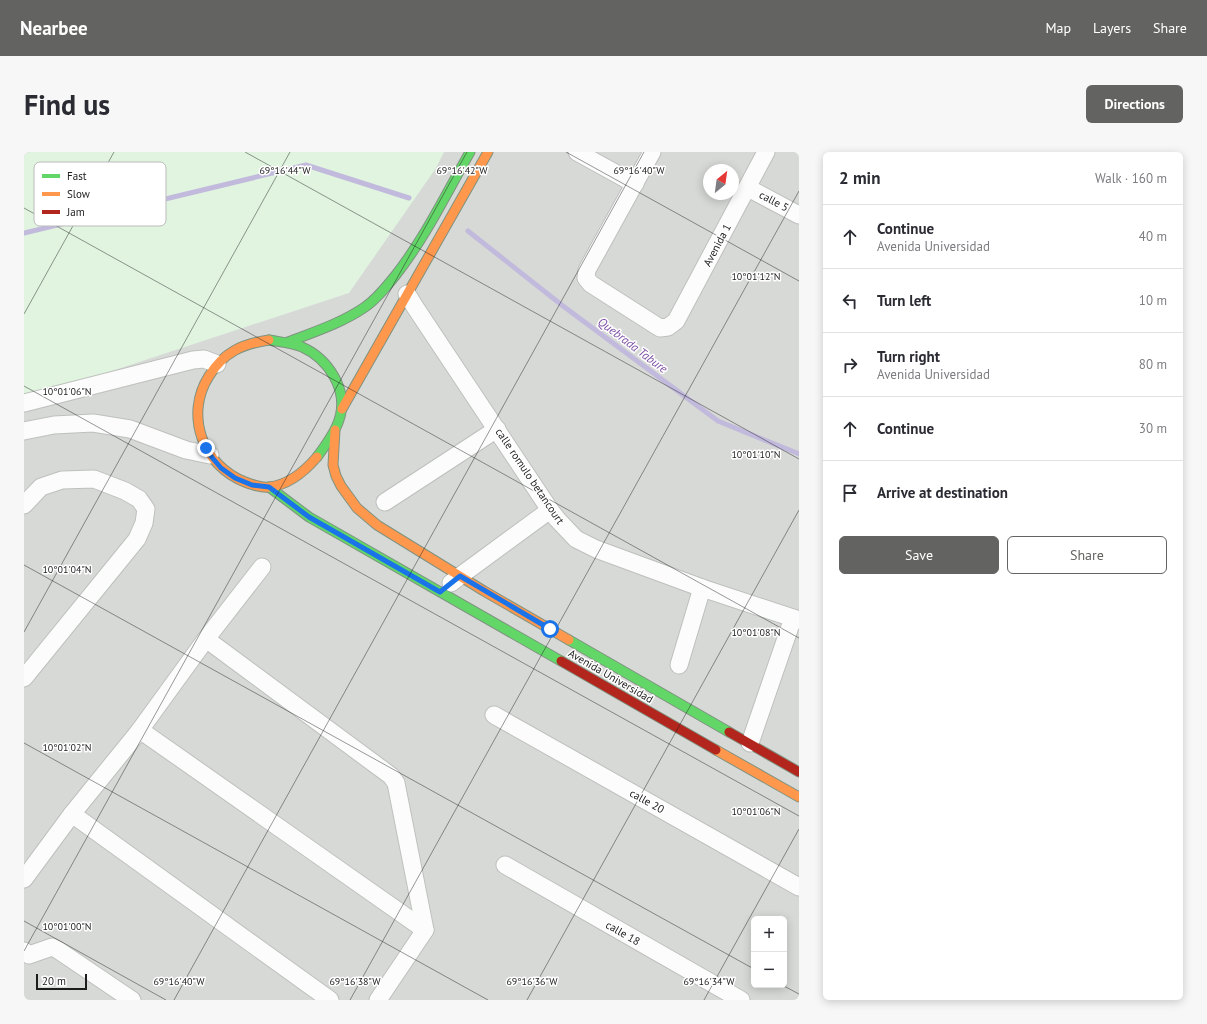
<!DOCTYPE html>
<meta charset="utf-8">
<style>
body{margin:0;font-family:"PT Sans",sans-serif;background:#f7f7f7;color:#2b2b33}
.controls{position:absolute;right:12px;bottom:12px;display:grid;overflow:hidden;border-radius:6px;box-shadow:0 2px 10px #0003}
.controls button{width:36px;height:36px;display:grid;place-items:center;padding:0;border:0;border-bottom:1px solid #e1e1e2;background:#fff;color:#2b2b33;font:20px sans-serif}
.compass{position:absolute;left:679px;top:12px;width:36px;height:36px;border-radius:50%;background:#fff;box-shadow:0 2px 10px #0003;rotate:29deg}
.scale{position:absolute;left:12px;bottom:10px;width:51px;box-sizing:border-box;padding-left:4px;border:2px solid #1c1c1c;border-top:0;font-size:11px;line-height:14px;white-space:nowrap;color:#1c1c1c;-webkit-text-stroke:3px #fff;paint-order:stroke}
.stop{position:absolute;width:12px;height:12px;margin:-9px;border:3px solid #1a73e8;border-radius:50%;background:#fff}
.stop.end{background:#1a73e8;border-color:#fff;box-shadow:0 1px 4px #0008}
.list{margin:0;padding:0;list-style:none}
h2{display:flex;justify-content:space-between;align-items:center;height:52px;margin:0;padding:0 16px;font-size:17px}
h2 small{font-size:13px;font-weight:400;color:#7c7c81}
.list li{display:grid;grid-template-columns:26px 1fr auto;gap:12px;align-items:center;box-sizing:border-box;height:64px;padding:0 16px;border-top:1px solid #e1e1e2}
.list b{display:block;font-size:15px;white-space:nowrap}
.list p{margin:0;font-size:13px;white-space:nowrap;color:#7c7c81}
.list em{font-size:13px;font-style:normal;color:#7c7c81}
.actions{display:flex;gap:8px;padding:12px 16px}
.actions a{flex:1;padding:9px 0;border:1px solid #636462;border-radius:6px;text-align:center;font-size:14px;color:#636462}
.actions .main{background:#636462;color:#fff}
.icon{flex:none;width:22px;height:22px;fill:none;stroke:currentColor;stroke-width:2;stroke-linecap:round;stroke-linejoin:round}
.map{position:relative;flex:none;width:775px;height:848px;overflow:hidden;border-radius:6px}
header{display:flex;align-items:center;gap:24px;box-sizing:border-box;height:56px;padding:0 20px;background:#636462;color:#fff}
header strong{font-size:19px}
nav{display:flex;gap:22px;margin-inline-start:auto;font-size:14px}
.intro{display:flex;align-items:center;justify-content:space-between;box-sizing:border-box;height:96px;padding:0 24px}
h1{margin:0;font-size:28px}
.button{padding:10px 18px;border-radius:6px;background:#636462;color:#fff;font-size:14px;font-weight:700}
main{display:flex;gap:24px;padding:0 24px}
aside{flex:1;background:#fff;border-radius:6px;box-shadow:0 2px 10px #0003}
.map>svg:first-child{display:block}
.residential{fill:#d7d9d6;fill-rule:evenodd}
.education{fill:#e0f4e0}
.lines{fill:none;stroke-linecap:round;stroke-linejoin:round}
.stream{stroke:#c2badc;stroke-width:5}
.street-casing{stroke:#bec0bd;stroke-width:19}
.fast-casing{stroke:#7f9381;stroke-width:11}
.slow-casing{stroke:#7f9381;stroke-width:11}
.jam-casing{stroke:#7f9381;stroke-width:11}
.street{stroke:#fbfcfb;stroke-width:17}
.fast{stroke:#63d668;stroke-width:9}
.slow{stroke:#ff974d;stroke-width:9}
.jam{stroke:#b3261e;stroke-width:9}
.route{stroke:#1a73e8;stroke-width:5}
.ticks{fill:none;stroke:#1c1c1c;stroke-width:1;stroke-opacity:0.45}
.labels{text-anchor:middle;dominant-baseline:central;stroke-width:3;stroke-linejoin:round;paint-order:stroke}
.street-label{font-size:11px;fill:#1c1c1c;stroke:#fff}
.water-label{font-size:12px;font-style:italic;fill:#7d4fa5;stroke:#fff}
.key{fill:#fff;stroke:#bbb;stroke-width:1}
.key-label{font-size:11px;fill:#1c1c1c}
.ticks-label{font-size:10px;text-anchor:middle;fill:#1c1c1c;stroke:#fff;stroke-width:3;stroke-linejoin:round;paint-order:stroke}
</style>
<header>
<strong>Nearbee</strong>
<nav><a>Map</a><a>Layers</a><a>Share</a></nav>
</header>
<div class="intro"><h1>Find us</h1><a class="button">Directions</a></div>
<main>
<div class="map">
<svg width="775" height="848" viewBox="0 0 775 848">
<rect width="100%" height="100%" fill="#e6eae5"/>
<path class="residential" d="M0,0h775v848h-775zM685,18h24v24h-24zM730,767h30v66h-30z"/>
<path class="education" d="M0,0h420l-8,16 -87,125 -325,107z"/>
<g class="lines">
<g class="stream">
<path d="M444,79l95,75 155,115 81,33"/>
<path d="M0,81l282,-68 103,33"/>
</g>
<g class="street-casing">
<g id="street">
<path d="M553,0l58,32"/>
<path d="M628,0l-65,118 -1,8 5,6 69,44 8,-1 8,-6 90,-169"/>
<path d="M724,36l51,27"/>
<path d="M383,142l8,13 135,203 7,9 19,20 20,10 106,39 97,32"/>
<path d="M0,251l169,-43 11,-1 13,5"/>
<path d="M0,279l30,-6 39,-2 37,6 56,21 24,5"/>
<path d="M361,350l112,-73"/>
<path d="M0,353l17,-18 21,-7 32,-1 31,12 14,8 7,10 -2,14 -7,16 -113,139"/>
<path d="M427,431l9,-7 90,-66"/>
<path d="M182,487l185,137 5,7 29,147 -47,70"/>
<path d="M655,513l23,-77"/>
<path d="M470,563l305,172"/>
<path d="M116,578l285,200"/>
<path d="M726,591l43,-125"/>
<path d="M48,662l258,186"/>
<path d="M481,713l236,135"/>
<path d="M0,727l48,-65 68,-84 66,-91 56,-72"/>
<path d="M0,799l5,4 23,-8 6,3 74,50"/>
</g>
</g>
<g class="fast-casing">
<g id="fast">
<path d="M245,188c11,2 23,3 33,7 27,12 47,44 37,73 -4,13 -14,26 -22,37"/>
<path d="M264,190c26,-10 54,-19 77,-35 12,-8 21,-20 30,-31 30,-38 51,-82 75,-124"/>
<path d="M245,335l40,30 252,144"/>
<path d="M545,488l160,92"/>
</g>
</g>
<g class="slow-casing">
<g id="slow">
<path d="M245,188c-27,4 -45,12 -60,36 -25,39 -6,90 36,106 8,3 16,6 24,5 19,-2 36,-16 48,-30"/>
<path d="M318,257l146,-257"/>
<path d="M311,278l-2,35 3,11 5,10 16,22 20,17 107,66 85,49"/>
<path d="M692,598l83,47"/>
</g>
</g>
<g class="jam-casing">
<g id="jam">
<path d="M537,509l155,89"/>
<path d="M705,580l70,40"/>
</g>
</g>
<use href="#street" class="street"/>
<use href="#fast" class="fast"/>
<use href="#slow" class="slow"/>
<use href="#jam" class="jam"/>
</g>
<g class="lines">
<path class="route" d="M182,296l4,7 11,13 14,10 17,7 17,2 40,30 131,75 20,-16 90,53"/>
</g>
<path class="ticks" d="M221,0l554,307M542,0l233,129M0,56l775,430M0,162l90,-162M0,234l775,430M0,413l730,404M0,480l266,-480M0,591l464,257M0,769l142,79M0,799l443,-799M758,833l17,9M150,848l470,-848M326,848l449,-809M503,848l272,-490M680,848l95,-171"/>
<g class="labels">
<g class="street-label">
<text transform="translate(750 49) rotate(28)">calle 5</text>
<text transform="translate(693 93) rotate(-62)">Avenida 1</text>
<text transform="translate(506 324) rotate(56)">calle romulo betancourt</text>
<text transform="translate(587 524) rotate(30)">Avenida Universidad</text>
<text transform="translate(623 649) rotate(29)">calle 20</text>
<text transform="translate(599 781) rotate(30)">calle 18</text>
</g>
<g class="water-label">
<text transform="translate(609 193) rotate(37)">Quebrada Tabure</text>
</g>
</g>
<rect x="10" y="10" width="132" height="64" rx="6" class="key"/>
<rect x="18" y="22" width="18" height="4" fill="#63d668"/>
<rect x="18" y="40" width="18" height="4" fill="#ff974d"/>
<rect x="18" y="58" width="18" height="4" fill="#b3261e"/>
<g class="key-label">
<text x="43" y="28">Fast</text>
<text x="43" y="46">Slow</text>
<text x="43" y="64">Jam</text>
</g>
<g class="ticks-label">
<text x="261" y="22">69°16'44"W</text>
<text x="438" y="22">69°16'42"W</text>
<text x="615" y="22">69°16'40"W</text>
<text x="732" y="128">10°01'12"N</text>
<text x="43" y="243">10°01'06"N</text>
<text x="732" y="306">10°01'10"N</text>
<text x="43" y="421">10°01'04"N</text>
<text x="732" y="484">10°01'08"N</text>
<text x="43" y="599">10°01'02"N</text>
<text x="732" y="663">10°01'06"N</text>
<text x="43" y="778">10°01'00"N</text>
<text x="155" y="833">69°16'40"W</text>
<text x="331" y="833">69°16'38"W</text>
<text x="508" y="833">69°16'36"W</text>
<text x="685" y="833">69°16'34"W</text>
</g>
</svg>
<div class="controls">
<button>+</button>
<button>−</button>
</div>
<svg class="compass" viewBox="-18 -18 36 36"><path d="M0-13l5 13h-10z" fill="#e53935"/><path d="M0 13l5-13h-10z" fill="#7c7c81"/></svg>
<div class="scale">20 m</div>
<div class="stop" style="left:526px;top:477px"></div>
<div class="stop end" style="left:182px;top:296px"></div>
</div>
<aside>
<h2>2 min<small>Walk · 160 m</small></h2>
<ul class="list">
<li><svg class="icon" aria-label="ahead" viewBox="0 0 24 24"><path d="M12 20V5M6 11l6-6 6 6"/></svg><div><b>Continue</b><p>Avenida Universidad</p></div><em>40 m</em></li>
<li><svg class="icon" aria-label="left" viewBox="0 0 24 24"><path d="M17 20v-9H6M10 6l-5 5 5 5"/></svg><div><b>Turn left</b></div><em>10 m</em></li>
<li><svg class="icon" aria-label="right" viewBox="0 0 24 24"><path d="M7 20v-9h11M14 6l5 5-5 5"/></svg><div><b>Turn right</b><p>Avenida Universidad</p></div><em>80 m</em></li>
<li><svg class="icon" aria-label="ahead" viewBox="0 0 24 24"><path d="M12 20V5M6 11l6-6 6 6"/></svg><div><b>Continue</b></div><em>30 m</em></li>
<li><svg class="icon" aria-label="arrive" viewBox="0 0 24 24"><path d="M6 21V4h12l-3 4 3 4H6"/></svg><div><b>Arrive at destination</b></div></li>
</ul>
<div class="actions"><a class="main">Save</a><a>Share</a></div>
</aside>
</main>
